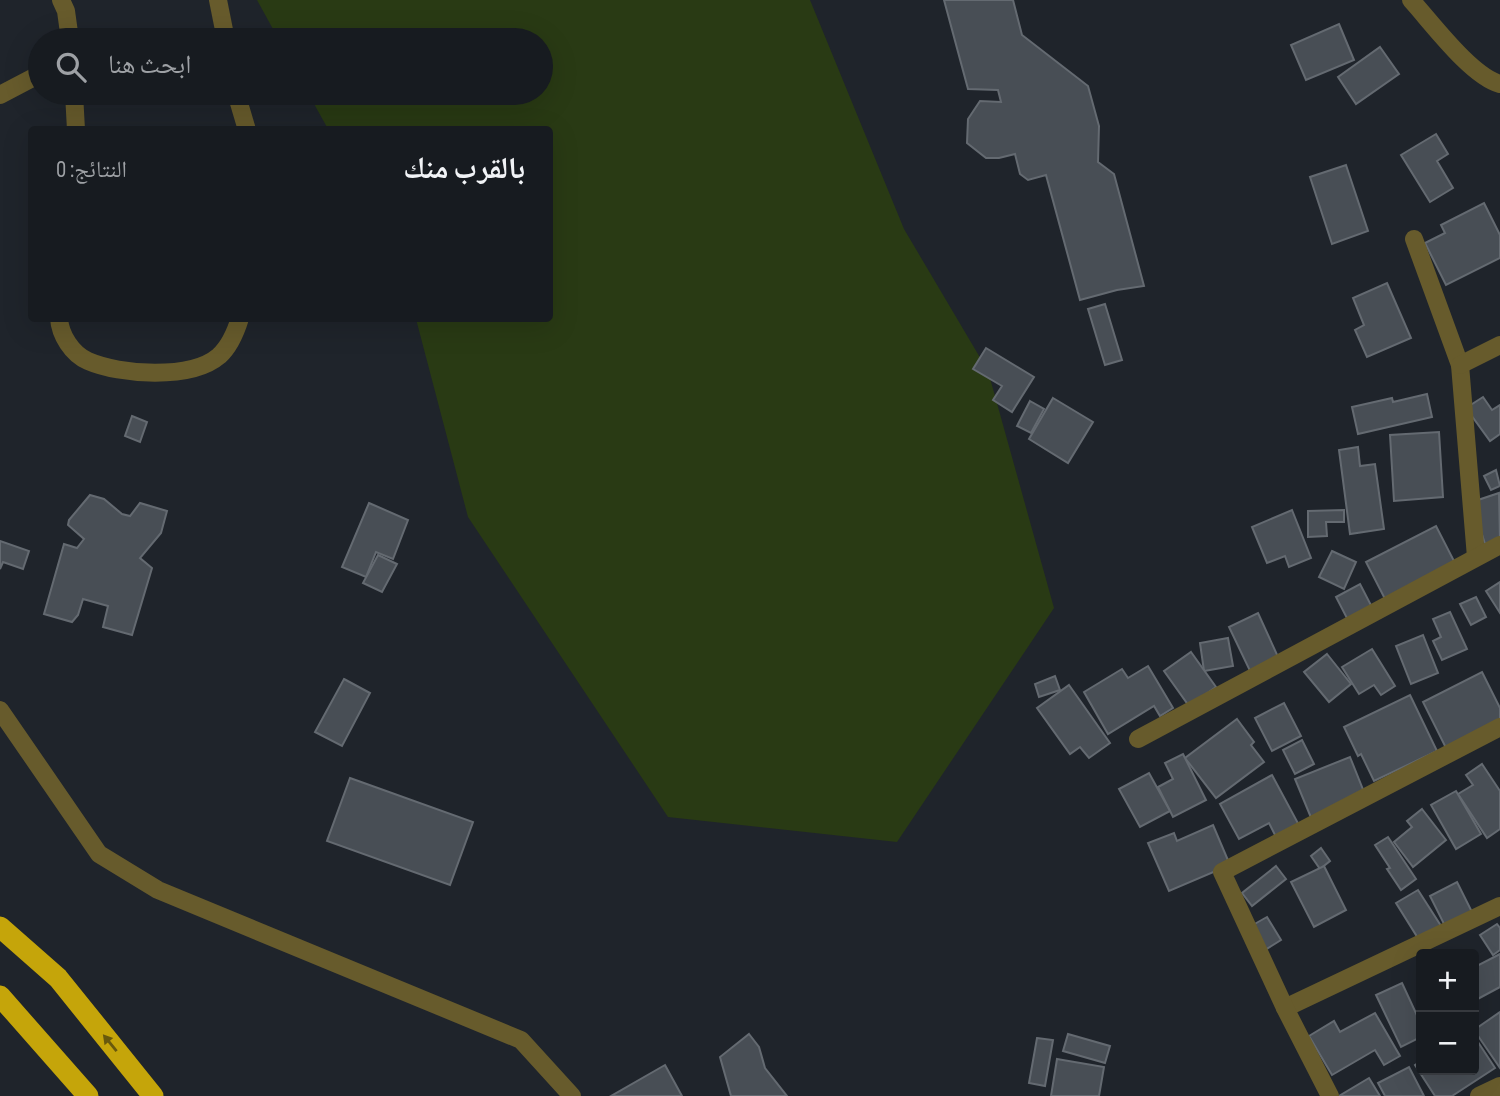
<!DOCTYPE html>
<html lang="ar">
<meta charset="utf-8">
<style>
body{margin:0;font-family:"Sofia Sans Condensed","Noto Naskh Arabic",sans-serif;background:#24282d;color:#f1f3f6;direction:rtl}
.controls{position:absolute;right:21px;bottom:21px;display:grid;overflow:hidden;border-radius:7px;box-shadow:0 7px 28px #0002}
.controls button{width:63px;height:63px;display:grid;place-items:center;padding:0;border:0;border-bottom:2px solid #36393e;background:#171b20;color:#f1f3f6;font:35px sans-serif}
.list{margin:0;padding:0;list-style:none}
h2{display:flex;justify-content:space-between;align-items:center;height:91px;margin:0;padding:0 28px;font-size:30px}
h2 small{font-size:23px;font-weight:400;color:#9ea1a5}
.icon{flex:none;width:38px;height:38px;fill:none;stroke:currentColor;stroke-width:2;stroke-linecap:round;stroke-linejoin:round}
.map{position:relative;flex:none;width:1500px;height:1096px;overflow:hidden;direction:ltr}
.search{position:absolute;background:#171b20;box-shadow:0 7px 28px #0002;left:28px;top:28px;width:525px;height:77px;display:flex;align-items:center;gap:18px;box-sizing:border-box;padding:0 24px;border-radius:38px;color:#9ea1a5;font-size:26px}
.panel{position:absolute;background:#171b20;box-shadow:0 7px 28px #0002;left:28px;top:126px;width:525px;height:196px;border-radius:7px;direction:rtl}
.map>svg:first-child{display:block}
.green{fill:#293a14}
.building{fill:#484e55;stroke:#646a71;stroke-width:2}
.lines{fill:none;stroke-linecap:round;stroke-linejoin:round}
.street{stroke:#675b2c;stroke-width:18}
.highway{stroke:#c5a50a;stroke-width:21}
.oneway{fill:#68590d}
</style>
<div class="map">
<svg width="1500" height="1096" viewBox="0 0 1500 1096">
<rect width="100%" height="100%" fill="#1f242b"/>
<path class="green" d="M257,0h553l94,229 84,142 66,237 -157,234 -229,-25 -200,-300 -52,-198 134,-1v-188l-222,-1 -20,-36h233v-53h-262z"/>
<g class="building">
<path d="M944,0h69l9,35 66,51 11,40 -1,36 16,12 30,112 -27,4 -37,10 -34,-125 -18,5 -8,-6 -5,-20 -16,4h-13l-19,-15 1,-24 12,-18 21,1 -3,-12 -30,-1z"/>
<path d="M1339,24l15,36 -48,20 -15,-35z"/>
<path d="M1380,47l19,27 -43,30 -18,-27z"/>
<path d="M1436,134l12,20 -11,7 16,27 -23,14 -29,-47z"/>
<path d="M1346,165l22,66 -36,13 -22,-67z"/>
<path d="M1484,203l16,32v23l-54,27 -21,-42 20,-10 -4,-8z"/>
<path d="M1387,283l24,55 -44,19 -12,-27 9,-5 -11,-27z"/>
<path d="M1105,304l17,56 -17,5 -17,-56z"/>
<path d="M986,348l48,29 -22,35 -19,-12 9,-14 -29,-17z"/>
<path d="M1427,394l5,23 -74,17 -6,-27 40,-9 1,4z"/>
<path d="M1483,397l9,13 8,-5v29l-10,7 -24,-33z"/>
<path d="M1053,398l40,24 -25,41 -39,-24z"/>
<path d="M1030,401l14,8 -13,24 -14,-7z"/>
<path d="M132,416l15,6 -7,20 -15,-6z"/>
<path d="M1439,432l4,65 -49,4 -4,-66z"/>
<path d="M1358,447l2,19 15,-2 9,65 -34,5 -11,-84z"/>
<path d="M1496,470l4,16 -9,4 -7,-14z"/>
<path d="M1499,493l1,47 -15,4 -13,-42z"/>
<path d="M90,495l14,4 18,15 8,2 10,-13 27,8 -6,22 -21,25 12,10 -20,67 -29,-8 5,-21 -25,-7 -5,16 -6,7 -28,-8 20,-70 13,4 7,-9 -16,-14 1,-5z"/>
<path d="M369,503l39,17 -15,39 -17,-7 -10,25 -24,-10z"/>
<path d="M1292,510l19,48 -22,9 -4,-11 -18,7 -15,-36z"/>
<path d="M1344,510v12h-18l1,14 -19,1v-26z"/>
<path d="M1436,526l19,37 -70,36 -19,-37z"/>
<path d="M0,541l29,10 -6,18 -20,-7 -3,7z"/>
<path d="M1332,551l24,11 -12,27 -25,-12z"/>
<path d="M378,555l19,9 -15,28 -19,-9z"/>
<path d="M1500,582v31l-14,-22z"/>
<path d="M1360,584l15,29 -24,13 -15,-29z"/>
<path d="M1476,597l10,20 -15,8 -11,-21z"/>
<path d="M1450,612l17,37 -25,11 -9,-19 8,-4 -8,-18z"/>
<path d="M1258,613l21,46 -28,14 -22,-46z"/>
<path d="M1423,635l15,38 -27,11 -15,-38z"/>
<path d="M1228,638l5,28 -29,5 -4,-28z"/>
<path d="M1372,649l23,37 -14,9 -7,-10 -15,9 -17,-27z"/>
<path d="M1191,652l25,35 -27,19 -25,-35z"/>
<path d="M1327,654l24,30 -22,18 -25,-30z"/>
<path d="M1148,666l25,42 -13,8 -6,-10 -46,28 -24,-42 38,-23 6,9z"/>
<path d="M1482,672l18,36v15l-53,27 -24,-48z"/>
<path d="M1055,676l5,14 -21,7 -4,-13z"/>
<path d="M344,679l26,14 -28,53 -27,-14z"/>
<path d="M1069,685l41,58 -21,15 -9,-11 -10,7 -33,-46z"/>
<path d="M1410,695l27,56 -63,30 -13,-27 -3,2 -14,-29z"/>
<path d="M1284,703l17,33 -29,15 -17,-33z"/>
<path d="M1237,719l17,23 -3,3 13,17 -48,36 -31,-40z"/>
<path d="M1302,740l12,24 -19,10 -12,-24z"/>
<path d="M1183,754l23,46 -33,17 -15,-30 15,-8 -8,-16z"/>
<path d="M1350,757l14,35 -52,28 -17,-41z"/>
<path d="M1482,764l18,27v38l-13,9 -29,-44 15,-9 -7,-10z"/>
<path d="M1149,773l21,38 -30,16 -21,-38z"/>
<path d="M1272,775l28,52 -23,12 -8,-16 -30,16 -19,-35z"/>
<path d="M350,778l123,44 -23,63 -123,-44z"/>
<path d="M1456,791l25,43 -25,15 -25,-44z"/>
<path d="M1422,809l24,31 -33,27 -19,-25 18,-15 -5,-6z"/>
<path d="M1213,825l17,40 -61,26 -21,-48 26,-10 3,8z"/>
<path d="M1388,837l28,42 -15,11 -14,-21 3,-1 -15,-23z"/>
<path d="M1321,848l9,13 -10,8 -9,-13z"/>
<path d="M1276,866l10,13 -34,27 -10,-13z"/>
<path d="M1324,866l22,44 -32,17 -23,-45z"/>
<path d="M1457,882l16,32 -27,14 -16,-32z"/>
<path d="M1418,890l25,39 -22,14 -25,-40z"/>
<path d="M1267,917l14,23 -16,10 -14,-24z"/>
<path d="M1497,924l3,4v22l-7,5 -13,-20z"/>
<path d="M1500,954v33l-26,14v-41l3,6z"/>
<path d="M1402,983l19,41v13l-20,10 -25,-52z"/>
<path d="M1500,1012v56l-26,-38z"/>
<path d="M1375,1013l25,43 -16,9 -9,-15 -43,25 -23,-39 25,-15 6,11z"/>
<path d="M749,1034l10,13 6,21 22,28h-56l-11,-39z"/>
<path d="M1068,1034l42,12 -5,17 -42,-12z"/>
<path d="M1474,1036l21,32 -43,28h-17l-20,-31 6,-4v9h53z"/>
<path d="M1037,1038l16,2 -8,46 -16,-3z"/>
<path d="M1057,1059l47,8 -5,29h-48z"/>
<path d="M665,1065l17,31h-71z"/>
<path d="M1409,1067l15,29h-39l-7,-13z"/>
<path d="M1369,1078l11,18h-41z"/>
</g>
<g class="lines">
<g class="street">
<path d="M61,0l5,11 4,29"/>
<path d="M218,0l8,40"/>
<path d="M1411,0c21,23 60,76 89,84"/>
<path d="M74,93l2,37"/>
<path d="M236,93l11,37"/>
<path d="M0,95l40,-21"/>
<path d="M1414,239l46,126 16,192"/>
<path d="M59,318c1,17 13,36 29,43 32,14 103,19 131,-5 10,-9 17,-25 21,-38"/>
<path d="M1460,365l40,-20"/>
<path d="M0,710l99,144 59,36 363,150 51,56"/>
<path d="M1138,739l362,-194"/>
<path d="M1285,1008l215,-102"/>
<path d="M1330,1096l-45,-88 -63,-136 278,-145"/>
<path d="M1479,1096l21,-10"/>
</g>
<g class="highway">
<path d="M0,927l58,51 95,118"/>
<path d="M0,996l88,100"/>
</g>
</g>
<defs><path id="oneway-solid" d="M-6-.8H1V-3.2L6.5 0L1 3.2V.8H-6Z" transform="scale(1.75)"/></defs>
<use class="oneway" href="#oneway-solid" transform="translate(110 1043) rotate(-129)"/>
</svg>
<div class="controls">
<button>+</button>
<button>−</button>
</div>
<div class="search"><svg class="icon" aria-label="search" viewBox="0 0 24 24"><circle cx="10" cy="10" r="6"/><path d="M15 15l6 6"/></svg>ابحث هنا</div>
<section class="panel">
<h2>بالقرب منك<small>النتائج: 0</small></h2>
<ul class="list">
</ul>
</section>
</div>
